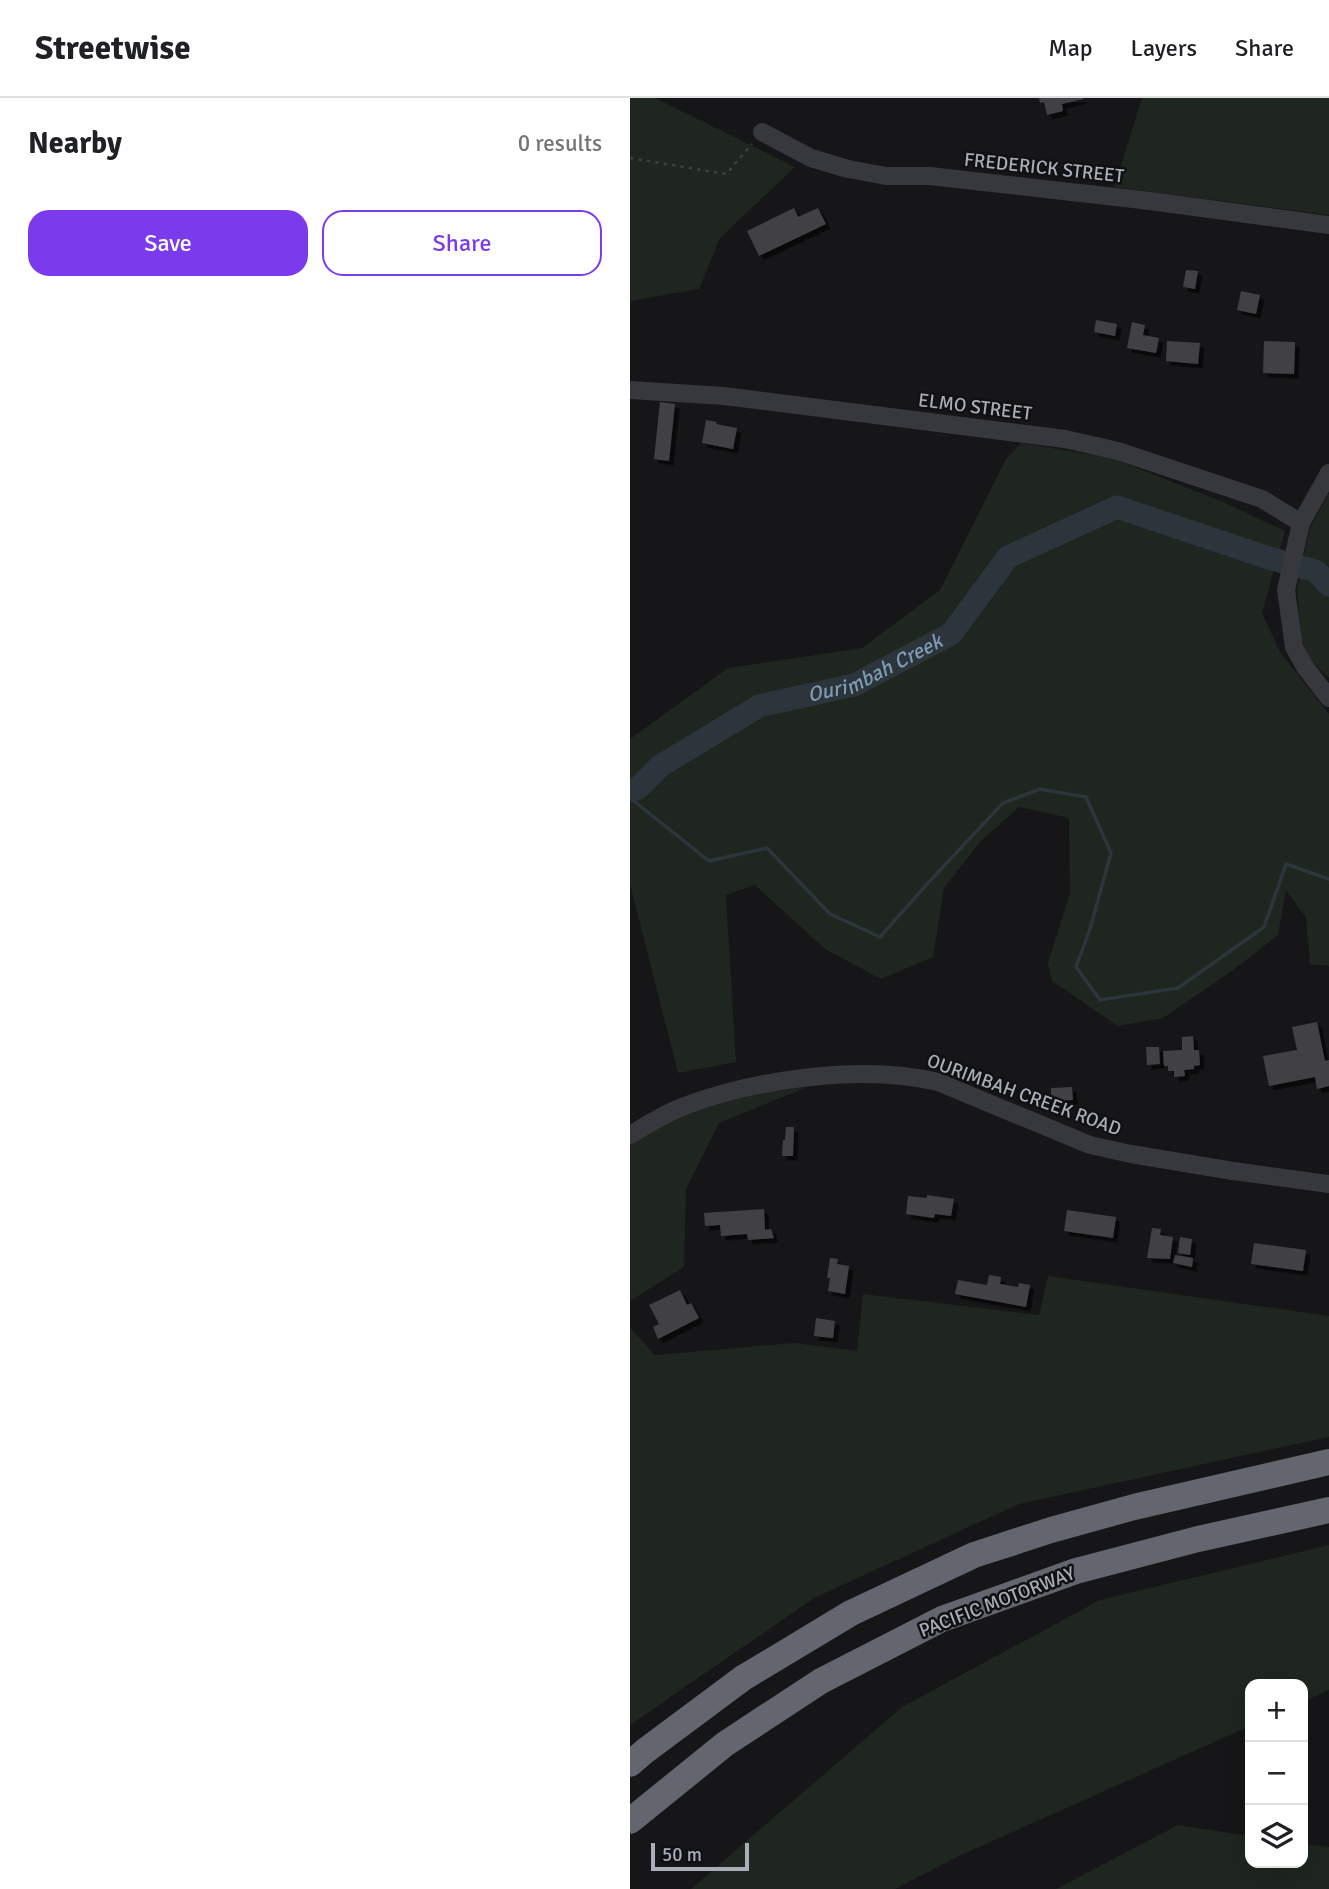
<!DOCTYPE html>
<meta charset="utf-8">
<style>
body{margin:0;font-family:Signika,sans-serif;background:#f6f6f6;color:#202124}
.controls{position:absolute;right:21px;bottom:21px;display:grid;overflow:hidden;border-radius:14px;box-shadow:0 7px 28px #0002}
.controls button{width:63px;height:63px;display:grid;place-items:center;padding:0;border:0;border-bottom:2px solid #e0e0e0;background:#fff;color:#202124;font:35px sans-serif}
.scale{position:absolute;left:21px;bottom:18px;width:98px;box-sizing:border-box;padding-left:7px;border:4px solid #a8adb8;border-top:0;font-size:19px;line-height:24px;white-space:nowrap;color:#a8adb8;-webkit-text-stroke:5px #111113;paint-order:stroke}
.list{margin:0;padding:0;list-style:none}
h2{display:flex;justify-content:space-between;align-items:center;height:91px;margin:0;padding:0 28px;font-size:30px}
h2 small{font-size:23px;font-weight:400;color:#757577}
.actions{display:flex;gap:14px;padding:21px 28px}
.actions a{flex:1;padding:16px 0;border:2px solid #7c3aed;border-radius:21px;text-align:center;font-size:24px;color:#7c3aed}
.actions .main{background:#7c3aed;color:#fff}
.icon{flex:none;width:38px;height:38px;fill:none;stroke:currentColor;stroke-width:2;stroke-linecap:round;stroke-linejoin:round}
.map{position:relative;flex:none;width:699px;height:1791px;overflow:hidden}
header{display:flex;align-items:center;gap:42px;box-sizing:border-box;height:98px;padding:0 35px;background:#fff;border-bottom:2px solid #e0e0e0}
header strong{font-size:33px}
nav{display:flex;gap:38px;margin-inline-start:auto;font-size:24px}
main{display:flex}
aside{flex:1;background:#fff}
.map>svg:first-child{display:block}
.green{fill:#1e261f}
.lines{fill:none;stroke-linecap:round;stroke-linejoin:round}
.stream{stroke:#2c353c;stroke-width:3.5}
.river{stroke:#2c353c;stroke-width:23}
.building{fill:#404145;filter:url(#shadow)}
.path{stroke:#3d3f44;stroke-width:2.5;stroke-dasharray:3.5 5;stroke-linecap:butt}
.minor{stroke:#37383d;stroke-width:18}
.highway{stroke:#63666e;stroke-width:26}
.labels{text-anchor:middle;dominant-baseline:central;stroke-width:5;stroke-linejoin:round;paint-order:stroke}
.street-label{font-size:19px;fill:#a8adb8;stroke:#111113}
.water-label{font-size:21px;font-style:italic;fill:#7f9bb3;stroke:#111113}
</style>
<header>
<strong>Streetwise</strong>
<nav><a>Map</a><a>Layers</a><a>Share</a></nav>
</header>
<main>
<aside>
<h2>Nearby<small>0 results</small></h2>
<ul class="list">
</ul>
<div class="actions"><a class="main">Save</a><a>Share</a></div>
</aside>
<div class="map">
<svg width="699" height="1791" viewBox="0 0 699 1791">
<defs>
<filter id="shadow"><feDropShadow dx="4.5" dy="4.5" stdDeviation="0" flood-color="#0009"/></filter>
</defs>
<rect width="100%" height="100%" fill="#161618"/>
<g class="green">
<path d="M0,0h25l140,69 -75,71 -21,51 -69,12z"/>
<path d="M512,0h187v117l-215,-28z"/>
<path d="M391,345l91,15 111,44 62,29 -23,82 18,39 49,62v252l-19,-2 -4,-46 -20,-28 -8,45 -42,33 -73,50 -45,8 -66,-45 -4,-18 22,-70 -1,-75 -50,-11 -39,35 -36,46 -11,69 -52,22 -56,-30 -70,-64 -29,10 10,167 -58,11 -48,-189v-145l98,-71 134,-20 78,-58 66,-131z"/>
<path d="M699,395v185l-17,-16 -11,-22 -4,-51 13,-61z"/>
<path d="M177,989l-88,36 -33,66 -2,78 -54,34v-160l53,-26 64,-20z"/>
<path d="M418,1178l281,40v121l-310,67 -205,94 -184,127v-397l25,27 139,-12 63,8 6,-57 176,21z"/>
<path d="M699,1447v145l-26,12v-18h-53v42l-289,129 -66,34h-204l211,-182 198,-107z"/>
<path d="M548,1727l72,11v27h53v-19l26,3v42h-273z"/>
</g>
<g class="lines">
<path class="stream" d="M0,700l79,63 58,-13 63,66 50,23 48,-54 75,-80 37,-14 46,8 25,56 -21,76 -14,38 24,33 78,-12 86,-61 22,-63 43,15"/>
<path class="river" id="s1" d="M0,693l8,-3 22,-22 99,-60 95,-21 97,-51 57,-77 109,-50 152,51 47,13 13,14"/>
</g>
<g class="building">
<path d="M409,0h44l1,1 -22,5 1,7 -16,4 -3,-13 -4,1z"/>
<path d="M164,110l4,9 20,-9 8,16 -67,32 -12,-25z"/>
<path d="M556,172l12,1 -3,18 -12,-2z"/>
<path d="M611,193l19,4 -4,19 -19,-4z"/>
<path d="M466,222l21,4 -2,12 -21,-4z"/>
<path d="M502,224l13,3 -2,10 16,3 -3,15 -29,-5z"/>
<path d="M537,243l33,2 -2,21 -32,-3z"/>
<path d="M634,243l31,1 -1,32 -31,-1z"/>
<path d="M30,304l15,2 -6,57 -15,-2z"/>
<path d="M76,322l11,2 -1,2 21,4 -4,21 -31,-6z"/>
<path d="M687,924l8,39 4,-1v26l-12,3 -2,-12 -46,9 -6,-30 34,-6 -5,-23z"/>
<path d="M563,938l1,14h5l1,15 -6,1v3l-10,1 1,6 -11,1v-6h-6v-5h-4l-1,-15 19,-1v-13z"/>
<path d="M516,949h13l1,17 -13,1z"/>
<path d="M442,989l1,13 -22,1v-13z"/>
<path d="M156,1029h8l-1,29h-11l1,-16h2z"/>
<path d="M297,1097l27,4 -3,17 -16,-2 -1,4 -28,-4 2,-18 19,2z"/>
<path d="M134,1111l1,21 6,-1 3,9 -26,2 -1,-6 -26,2 -1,-11 -15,1 -1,-13z"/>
<path d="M437,1112l49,7 -3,21 -49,-7z"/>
<path d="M522,1130l9,1 -1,6 13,2 -3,22 -23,-1z"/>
<path d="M550,1139l12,2 -2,16 -12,-2z"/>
<path d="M624,1145l52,7 -3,21 -52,-7z"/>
<path d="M545,1157l18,3 -1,9 -19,-4z"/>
<path d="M200,1160l8,1 -1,5 12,2 -4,28 -17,-3 2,-13h-3z"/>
<path d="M359,1177l12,2 -1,7 18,3 1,-4 11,2 -4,22 -71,-13 3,-14 29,5z"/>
<path d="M50,1192l7,15 4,-2 8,15 -41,21 -5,-12 6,-3 -10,-19z"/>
<path d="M186,1220l19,3 -2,17 -19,-2z"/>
</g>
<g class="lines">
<path class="path" d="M0,60l96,16 26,-30"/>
<g class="minor">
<path d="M132,34l49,26 37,11 38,7h44l212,24 187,25"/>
<path d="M0,292l94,6 341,43 53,12 144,48 39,24"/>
<path d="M699,375l-28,50 -15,67 8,57 11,20 24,31"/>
<path d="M0,1037c17,-10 34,-21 52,-28 73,-28 180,-43 256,-25l152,63 41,9 102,17 96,13"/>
</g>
<g class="highway">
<path d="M0,1666l15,-13 98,-73 108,-65 123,-58 77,-25 83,-23 195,-45"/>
<path d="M0,1723l95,-77 96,-63 121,-62 134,-48 122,-32 131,-29"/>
</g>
</g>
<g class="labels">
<g class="street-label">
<text transform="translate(414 70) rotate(6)">FREDERICK STREET</text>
<text transform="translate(345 309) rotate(7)">ELMO STREET</text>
<text transform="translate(394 997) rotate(20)">OURIMBAH CREEK ROAD</text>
<text transform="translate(367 1504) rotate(-21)">PACIFIC MOTORWAY</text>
</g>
<g class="water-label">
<text stroke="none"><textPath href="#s1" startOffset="278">Ourimbah Creek</textPath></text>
</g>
</g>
</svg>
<div class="controls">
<button>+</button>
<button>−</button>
<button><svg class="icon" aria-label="layers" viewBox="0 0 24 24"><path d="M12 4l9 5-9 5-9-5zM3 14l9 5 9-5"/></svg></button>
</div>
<div class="scale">50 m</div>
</div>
</main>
